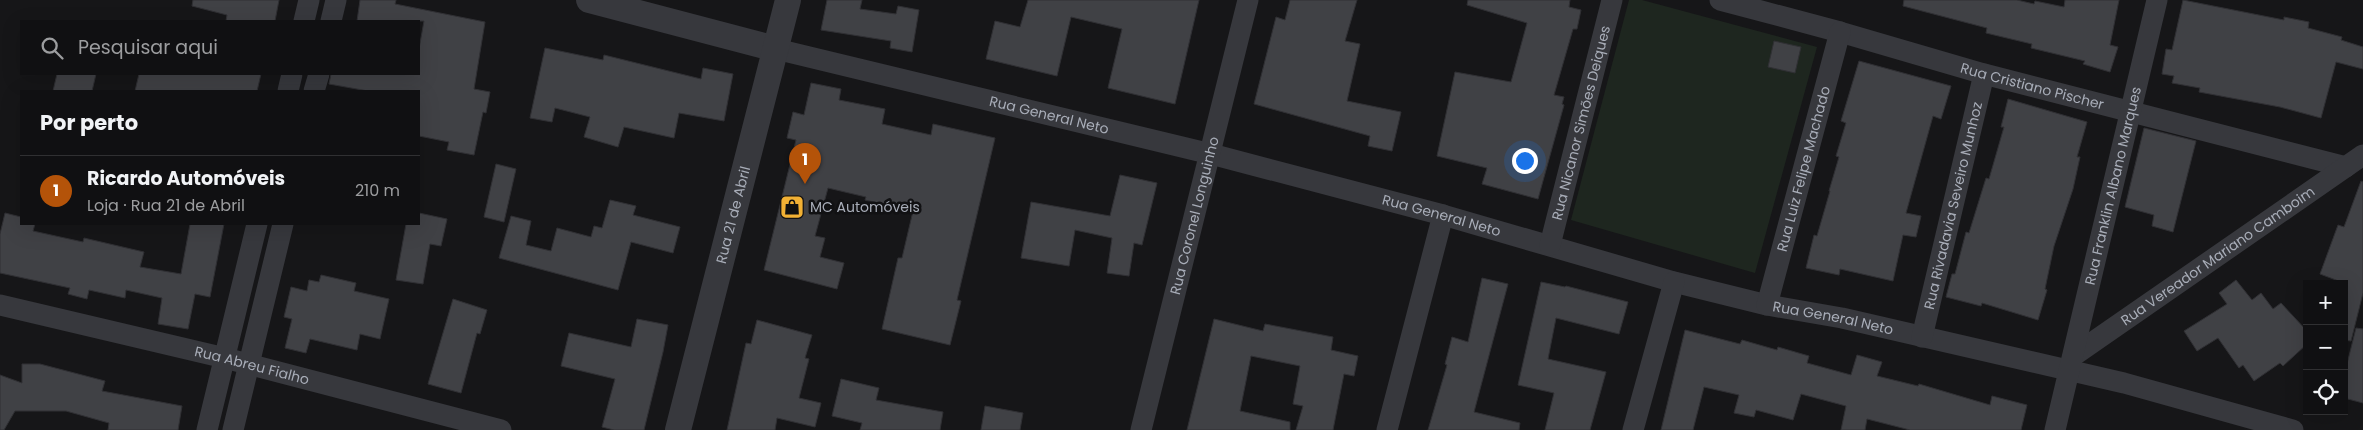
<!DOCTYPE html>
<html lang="pt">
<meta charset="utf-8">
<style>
body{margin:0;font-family:Poppins,sans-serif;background:#19191b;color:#f1f3f6}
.controls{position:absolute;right:15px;bottom:15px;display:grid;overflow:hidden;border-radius:0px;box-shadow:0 5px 20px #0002}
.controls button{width:45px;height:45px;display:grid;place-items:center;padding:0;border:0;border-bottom:1px solid #303032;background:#101012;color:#f1f3f6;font:25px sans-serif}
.you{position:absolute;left:1524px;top:160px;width:18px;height:18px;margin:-12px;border:4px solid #fff;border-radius:50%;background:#1a73e8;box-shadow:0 0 0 8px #1a73e833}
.badge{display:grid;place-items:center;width:32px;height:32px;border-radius:50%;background:#b45309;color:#fff;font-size:16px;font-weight:700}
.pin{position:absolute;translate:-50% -41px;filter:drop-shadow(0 1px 2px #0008)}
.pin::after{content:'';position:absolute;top:26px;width:18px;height:15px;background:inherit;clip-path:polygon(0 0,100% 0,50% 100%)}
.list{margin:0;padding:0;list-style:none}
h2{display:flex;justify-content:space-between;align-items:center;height:65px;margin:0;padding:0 20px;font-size:21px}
h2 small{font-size:16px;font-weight:400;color:#9c9d9f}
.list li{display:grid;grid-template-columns:32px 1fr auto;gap:15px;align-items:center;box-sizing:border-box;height:70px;padding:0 20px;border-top:1px solid #303032}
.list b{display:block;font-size:19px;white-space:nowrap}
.list p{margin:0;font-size:16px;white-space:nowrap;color:#9c9d9f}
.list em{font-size:16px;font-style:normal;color:#9c9d9f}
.icon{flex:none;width:28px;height:28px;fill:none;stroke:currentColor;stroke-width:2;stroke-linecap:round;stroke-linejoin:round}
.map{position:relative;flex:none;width:2363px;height:430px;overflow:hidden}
.search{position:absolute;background:#101012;box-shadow:0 5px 20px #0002;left:20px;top:20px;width:400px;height:55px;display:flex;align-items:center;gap:12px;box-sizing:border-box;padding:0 18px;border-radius:0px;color:#9c9d9f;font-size:19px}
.panel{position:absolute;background:#101012;box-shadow:0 5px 20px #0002;left:20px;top:90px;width:400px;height:135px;border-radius:0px}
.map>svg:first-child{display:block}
.green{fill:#1e261f}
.building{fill:#404145;stroke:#303034}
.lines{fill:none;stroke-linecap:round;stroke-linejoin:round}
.minor{stroke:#37383d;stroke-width:21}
.tertiary{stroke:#37383d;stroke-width:26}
.labels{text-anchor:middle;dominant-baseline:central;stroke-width:5;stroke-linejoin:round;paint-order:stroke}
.street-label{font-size:14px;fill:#a8adb8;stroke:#111113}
.poi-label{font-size:14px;fill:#a8adb8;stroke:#111113;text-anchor:start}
</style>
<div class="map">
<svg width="2363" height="430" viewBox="0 0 2363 430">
<rect width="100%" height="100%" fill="#161618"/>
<path class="green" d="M1629,0h13l175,47 -62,226 -184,-53z"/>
<g class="building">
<path d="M193,0h86l-4,21h-49l1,-6 -35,-9z"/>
<path d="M360,0h36l-1,4 90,18 -11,67 16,3 -4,21 -3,-1 -9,43 -27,-5 2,-8 -30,-6v-45h-51l-39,-7 2,-10h88v-25l5,-28h-67z"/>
<path d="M827,0h35l-2,9 36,5 2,-8 21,4 -7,42 -22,-4 1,-7 -70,-11z"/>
<path d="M1028,0h171l-24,104 -67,-16 14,-59 -51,-12 -14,59 -71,-17 9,-38 25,6z"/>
<path d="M1290,0h67l-12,41 15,3 -13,57 54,11 -9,39 -24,-5 2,-10 -116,-32 22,-87 9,3z"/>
<path d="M1468,0h102l-1,7 12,3 -4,19h-4l-19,66 10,2 -2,7 2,1 -26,94 -56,-15 5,-16 -50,-12 18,-84 56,10 16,-59 -60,-18z"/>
<path d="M1904,0h113l17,4 1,-3 29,6 1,-7h54l-9,45 8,2 -8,25 -27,-8 2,-3 -54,-13 1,-4 -46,-11 1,-5 -84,-22z"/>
<path d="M2183,0l101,20v-3l25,5 -1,6 34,9 -1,3 22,7v22l-27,-7 -15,56 -41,-11 -81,-15 1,-4 -28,-5 2,-7 -12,-2 4,-25 6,1z"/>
<path d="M1774,41l27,6 -6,26 -27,-6z"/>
<path d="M545,48l58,12 1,-5 97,24 2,-11 30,6 -9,47 -45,-8 -5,25 -50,-11 -6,20 -34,-10 6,-20 -35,-9 -3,14 -22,-4z"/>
<path d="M1859,61l92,25 -10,33 -8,-3 -27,97 15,3 -5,21 -13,-2 -10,46 -53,-12 -1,6 -33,-7 8,-33 3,1 13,-45h-1l10,-34 -3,-1 10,-33 -5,-2z"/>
<path d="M57,74h39l-4,17h-39z"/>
<path d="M139,74h122l-4,17h-122z"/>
<path d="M811,83l30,6 -2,11 46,9 -3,15 49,11 2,-11 62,14 -38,162 4,1 -11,44 -68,-16 16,-71h4l11,-47 -48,-11 1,-3 -38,-9 -13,48 10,2 -5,19 24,6 -7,26 -73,-19 32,-130 -9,-2 6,-26 11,3z"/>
<path d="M2008,99l79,23 -10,35h3l-7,32 -19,57 -9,43 2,1 -9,30 -56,-17 -1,3 -35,-9 6,-23h3l11,-42 3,1 17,-55 3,1 15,-52h-3z"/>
<path d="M2144,128l52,13 -23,91 -21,-6 2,-11 -29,-8z"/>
<path d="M496,164l20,5 -12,53 -20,-5z"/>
<path d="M1120,175l37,8 -15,62 -8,-2 -5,33 -22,-3 5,-35 -37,-8 -6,36 -48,-8 10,-56 79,14z"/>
<path d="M2361,181l2,1v111l-12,48 -7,-1v-57l-24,-9 18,-49 6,2z"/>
<path d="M610,200l26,6 -3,9 47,12 -7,26 -42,-11 -13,48 -119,-32 12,-42 20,5 -5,24 25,6 6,-23 34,9 3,-11 8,2z"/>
<path d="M5,213l16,4v7h14l-2,7 50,11 1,-4 60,14 -4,15 41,7 9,-50h34l-14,73 -15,-3 -7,35 -30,-5 4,-26 -36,-8 -1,8 -36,-8 -2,9 -19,-5 2,-6 -70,-15v-39z"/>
<path d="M419,213l28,6 -6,27 -11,-2 -7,40 -27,-4 10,-56h13z"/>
<path d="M321,275l35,8 -2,8 35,8 -9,40 -20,-5 -3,16 -47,-11 -4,14 -21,-5 7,-29 -8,-2 7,-30 16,4 2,-11 10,2z"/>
<path d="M1482,278l26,6 -34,128 46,11 -1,7h-91l19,-65 -2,-1 7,-27 16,5z"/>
<path d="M2236,280l16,20 9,-7 12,16 8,-6 26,28v13l-24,22 -3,-3 -26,18 -11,-16 -4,3 -21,-30 -21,13 -13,-20 43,-27 -8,-11z"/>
<path d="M1541,282l24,5 1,-1 62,16 -9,32 -63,-16 -8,41 58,13 -16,58h-45l9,-37 -36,-8z"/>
<path d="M453,299l34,11 -7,24 -3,-1 -16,60 -33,-9z"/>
<path d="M637,319l31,6 -5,27 -19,78h-30l-12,-3 13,-48 -54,-13 8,-33 62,14z"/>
<path d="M1214,319l49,12 2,-7 68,13 -2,13 27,6 -4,20 -10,-2 -11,56h-37l7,-24 -10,-2 7,-38 -49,-10 -11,55 50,11v8h-103z"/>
<path d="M757,320l55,15 -7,23 4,1 -10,39 22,5 -6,24 -38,-9 -2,12h-48l19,-87 5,1z"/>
<path d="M2356,328l7,1v74l-19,-5v-22z"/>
<path d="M1685,330l55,14 2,-4 35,10 1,-3 31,9 -2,7 44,12 6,-20 25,7 -5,14 41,10 1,-2 71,21 2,-9 35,9 -6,25h-111l-43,-11 -2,11h-24l5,-24 -45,-12 -8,26 -37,-10 -2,7 -20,-4 5,-18 -35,-8 -11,43h-32z"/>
<path d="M22,364h18l65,17 -3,10 80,15 -4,24h-70l1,-7 -43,-12h-51l-11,19h-4v-55l22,8z"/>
<path d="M841,379l38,9 -3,12 67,12 -3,18h-80l2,-7 -30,-7z"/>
<path d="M985,406l38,7 -3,17h-39z"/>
</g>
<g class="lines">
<g class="minor">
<path id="s1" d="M1720,0l120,32 144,42 362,93"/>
<path d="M304,21l5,-21"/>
<path d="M331,21l5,-21"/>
<path id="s2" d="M776,49l435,105 232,61 231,67 93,23 75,13 282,65 169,47"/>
<path d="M288,91l4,-17"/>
<path d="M314,91l5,-17"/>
<path id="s3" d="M1550,245l62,-245"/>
<path id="s4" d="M0,305l225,53 276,72"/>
<path id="s5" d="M1767,305l73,-273"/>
<path id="s6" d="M1922,337l62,-263"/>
<path id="s7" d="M2073,356l290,-201"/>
<path d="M207,430l50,-206"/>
<path d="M233,430l50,-206"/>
<path id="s8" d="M1141,430l107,-430"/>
<path d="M1387,430l56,-215"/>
<path d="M1633,430l41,-148"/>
<path id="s9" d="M2055,430l102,-430"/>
</g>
<g class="tertiary">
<path d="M589,0l187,49"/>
<path id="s10" d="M678,430l110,-430"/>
</g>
</g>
<defs>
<g id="shop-square" transform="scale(1.25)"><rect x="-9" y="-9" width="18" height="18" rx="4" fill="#f2b134" stroke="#111113"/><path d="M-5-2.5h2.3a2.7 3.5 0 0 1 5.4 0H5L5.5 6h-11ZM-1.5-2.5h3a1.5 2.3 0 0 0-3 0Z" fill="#111"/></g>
</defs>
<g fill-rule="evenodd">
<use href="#shop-square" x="792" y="207"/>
</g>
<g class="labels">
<g class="street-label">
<text stroke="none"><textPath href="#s1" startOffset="324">Rua Cristiano Pischer</textPath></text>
<text stroke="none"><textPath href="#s2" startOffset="281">Rua General Neto</textPath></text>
<text stroke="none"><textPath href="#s3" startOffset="126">Rua Nicanor Simões Deiques</textPath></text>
<text stroke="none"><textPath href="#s5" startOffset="141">Rua Luiz Felipe Machado</textPath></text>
<text stroke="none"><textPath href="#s9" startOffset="251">Rua Franklin Albano Marques</textPath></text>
<text stroke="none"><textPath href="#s6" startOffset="135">Rua Rivadavia Seveiro Munhoz</textPath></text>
<text stroke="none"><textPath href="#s10" startOffset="222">Rua 21 de Abril</textPath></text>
<text stroke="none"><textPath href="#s8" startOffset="221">Rua Coronel Longuinho</textPath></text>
<text stroke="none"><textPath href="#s2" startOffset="686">Rua General Neto</textPath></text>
<text stroke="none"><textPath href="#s7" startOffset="176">Rua Vereador Mariano Camboim</textPath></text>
<text stroke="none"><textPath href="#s2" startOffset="1091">Rua General Neto</textPath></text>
<text stroke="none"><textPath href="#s4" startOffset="259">Rua Abreu Fialho</textPath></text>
</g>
<g class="poi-label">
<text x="810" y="207">MC Automóveis</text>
</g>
</g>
</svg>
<div class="controls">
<button>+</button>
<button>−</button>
<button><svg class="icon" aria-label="locate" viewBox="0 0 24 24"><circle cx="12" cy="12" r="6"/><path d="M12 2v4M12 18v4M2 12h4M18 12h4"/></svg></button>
</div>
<div class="you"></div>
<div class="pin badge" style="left:805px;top:184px">1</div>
<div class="search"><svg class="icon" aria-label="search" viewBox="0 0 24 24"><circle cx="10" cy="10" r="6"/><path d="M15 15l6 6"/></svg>Pesquisar aqui</div>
<section class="panel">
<h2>Por perto<small></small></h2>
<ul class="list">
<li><span class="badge">1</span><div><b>Ricardo Automóveis</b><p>Loja · Rua 21 de Abril</p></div><em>210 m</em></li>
</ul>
</section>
</div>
